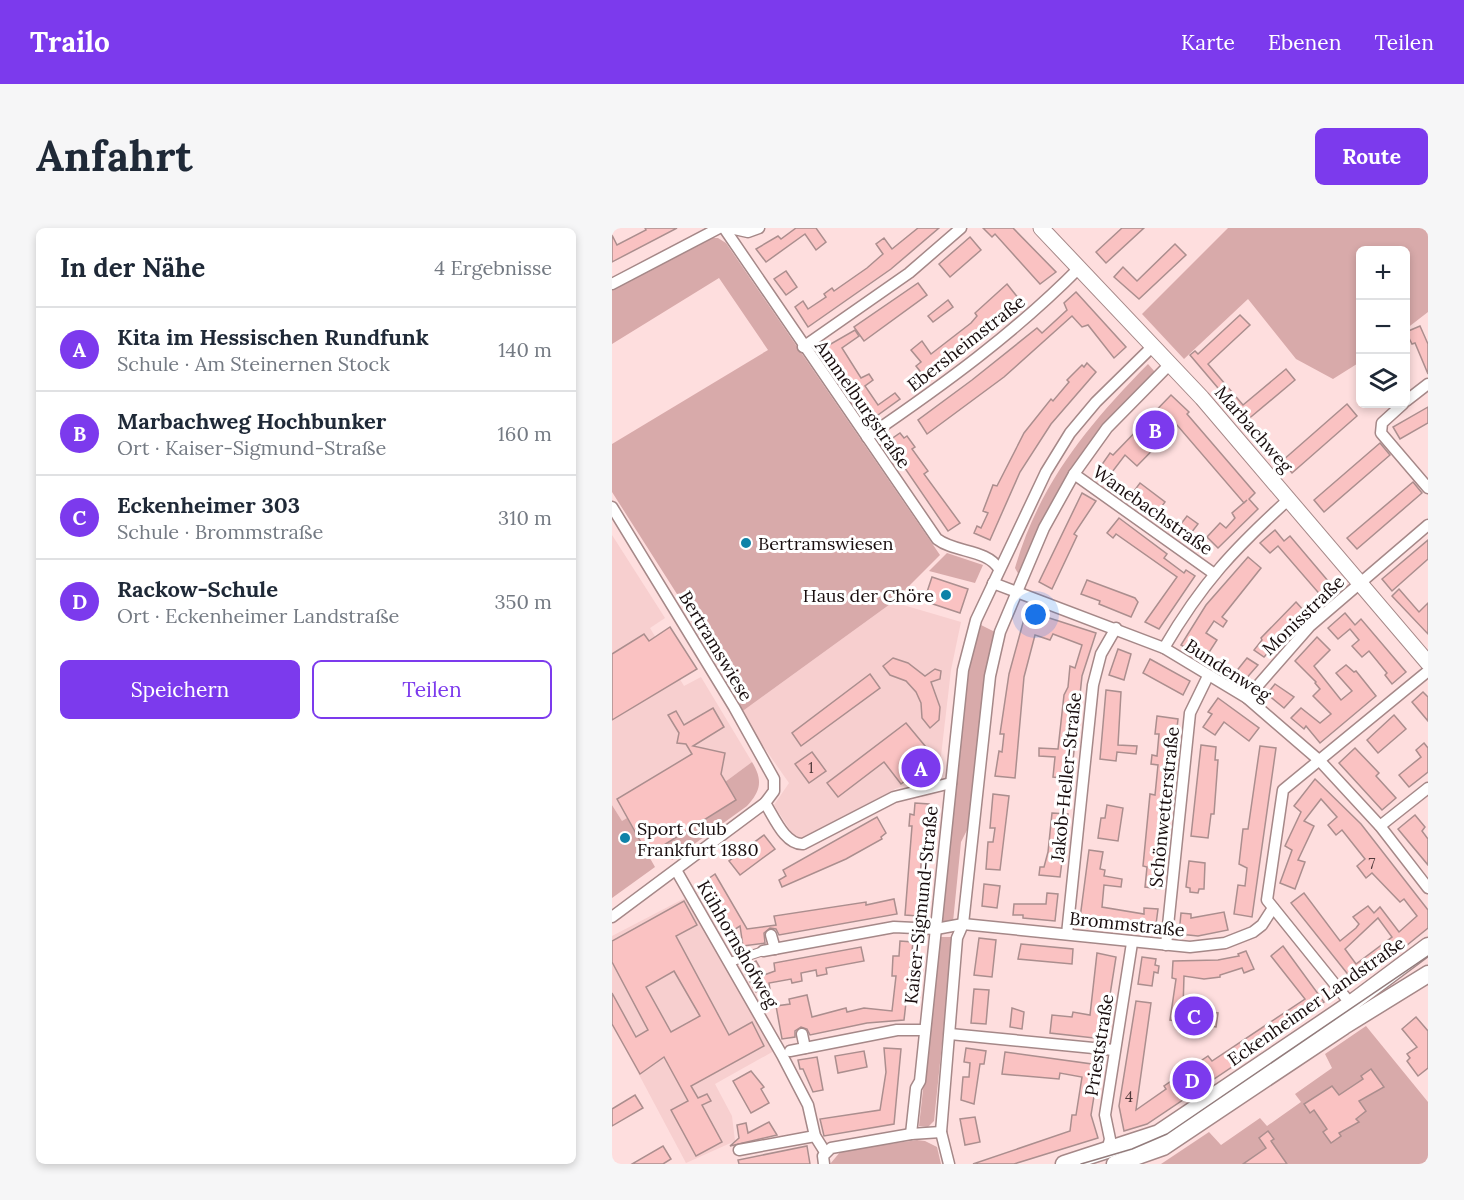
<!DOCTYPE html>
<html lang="de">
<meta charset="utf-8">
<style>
body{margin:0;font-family:Lora,serif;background:#f6f6f7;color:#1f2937}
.controls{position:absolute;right:18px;top:18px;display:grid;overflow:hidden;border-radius:9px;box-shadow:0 3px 9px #0003}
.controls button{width:54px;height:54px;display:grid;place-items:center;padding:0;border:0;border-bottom:2px solid #e0e1e3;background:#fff;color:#1f2937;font:30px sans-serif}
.you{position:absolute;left:424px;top:387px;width:21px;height:21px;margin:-15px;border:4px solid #fff;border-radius:50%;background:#1a73e8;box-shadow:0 0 0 9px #1a73e833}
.badge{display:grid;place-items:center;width:39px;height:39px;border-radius:50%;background:#7c3aed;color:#fff;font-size:20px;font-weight:700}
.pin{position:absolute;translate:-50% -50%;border:3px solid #fff;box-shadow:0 2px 6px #0006}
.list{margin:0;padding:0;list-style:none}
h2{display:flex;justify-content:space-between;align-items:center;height:78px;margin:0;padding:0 24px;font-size:26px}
h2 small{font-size:20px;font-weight:400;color:#747a83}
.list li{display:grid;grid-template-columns:39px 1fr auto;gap:18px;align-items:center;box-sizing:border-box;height:84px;padding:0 24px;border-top:2px solid #e0e1e3}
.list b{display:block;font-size:22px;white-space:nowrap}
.list p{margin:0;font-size:20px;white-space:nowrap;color:#747a83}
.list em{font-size:20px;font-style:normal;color:#747a83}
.actions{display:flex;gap:12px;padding:18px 24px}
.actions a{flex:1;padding:14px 0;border:2px solid #7c3aed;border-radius:9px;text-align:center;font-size:21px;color:#7c3aed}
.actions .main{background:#7c3aed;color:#fff}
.icon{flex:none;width:33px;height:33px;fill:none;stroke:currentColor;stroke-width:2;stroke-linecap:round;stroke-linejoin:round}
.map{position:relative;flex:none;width:816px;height:936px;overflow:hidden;border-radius:9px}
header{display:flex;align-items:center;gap:36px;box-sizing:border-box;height:84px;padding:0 30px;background:#7c3aed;color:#fff}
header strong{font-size:28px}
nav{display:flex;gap:33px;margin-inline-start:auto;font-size:21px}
.intro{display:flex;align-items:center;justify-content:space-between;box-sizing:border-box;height:144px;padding:0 36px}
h1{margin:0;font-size:42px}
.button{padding:15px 27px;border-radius:9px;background:#7c3aed;color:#fff;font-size:21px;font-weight:700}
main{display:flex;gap:36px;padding:0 36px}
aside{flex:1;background:#fff;border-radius:9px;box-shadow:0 3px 9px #0003}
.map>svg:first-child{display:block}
.built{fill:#f7cfcf}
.green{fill:#d8aaaa}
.building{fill:#fac2c2;stroke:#ab8e8e;stroke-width:1.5;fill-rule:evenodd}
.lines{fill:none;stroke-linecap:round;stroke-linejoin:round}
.pedestrian-casing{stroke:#a58888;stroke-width:10}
.minor-casing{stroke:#a58888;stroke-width:13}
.secondary-casing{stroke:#a58888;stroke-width:17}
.primary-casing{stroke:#a58888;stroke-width:19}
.pedestrian{stroke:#fff;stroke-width:8}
.minor{stroke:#fff;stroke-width:10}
.secondary{stroke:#fff;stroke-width:15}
.primary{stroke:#fff;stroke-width:16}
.tram{stroke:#927c7c;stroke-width:1.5}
.poi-dot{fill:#0e82a8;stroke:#fff;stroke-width:2}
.labels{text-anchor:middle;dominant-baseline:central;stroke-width:6;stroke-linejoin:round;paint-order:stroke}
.number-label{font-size:15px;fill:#503a3b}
.street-label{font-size:18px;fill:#180d0e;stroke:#fff}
.poi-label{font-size:18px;fill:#180d0e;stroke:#fff;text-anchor:start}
</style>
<header>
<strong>Trailo</strong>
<nav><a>Karte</a><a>Ebenen</a><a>Teilen</a></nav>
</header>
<div class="intro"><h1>Anfahrt</h1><a class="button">Route</a></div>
<main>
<aside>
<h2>In der Nähe<small>4 Ergebnisse</small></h2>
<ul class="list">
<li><span class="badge">A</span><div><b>Kita im Hessischen Rundfunk</b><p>Schule · Am Steinernen Stock</p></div><em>140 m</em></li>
<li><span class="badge">B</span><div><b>Marbachweg Hochbunker</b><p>Ort · Kaiser-Sigmund-Straße</p></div><em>160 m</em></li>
<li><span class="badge">C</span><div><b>Eckenheimer 303</b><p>Schule · Brommstraße</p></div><em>310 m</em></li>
<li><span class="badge">D</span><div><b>Rackow-Schule</b><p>Ort · Eckenheimer Landstraße</p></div><em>350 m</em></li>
</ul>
<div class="actions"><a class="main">Speichern</a><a>Teilen</a></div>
</aside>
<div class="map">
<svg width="816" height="936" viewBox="0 0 816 936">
<rect width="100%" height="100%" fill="#fedede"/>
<g class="built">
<path d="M0,307l53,83 -15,10 34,58 17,-9 51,85 -27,20 11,18 -88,55 -21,-37 -5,3 -10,-16z"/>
<path d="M281,374l68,20 -10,48 -12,103 -44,16 -93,49 -9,-3 -19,-30 15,-22 -49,-70z"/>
<path d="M75,669l87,154 -59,33 17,32 3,25 -49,22 -74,-139v-88z"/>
</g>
<g class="green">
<path d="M616,0h200v84l-22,17v-79h-46v112l-27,17 -37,-20 -48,-60 -64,60 -42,-45z"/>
<path d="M97,10h9l8,5 214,312 -47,47 -153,111v-20l-128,-201v-48l156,-94 -49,-72 -107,66v-56z"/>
<path d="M536,136l7,8c-68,66 -101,116 -135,205l-5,-9c24,-84 73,-143 133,-204z"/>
<path d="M335,325l36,12 -8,18 -46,-12z"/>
<path d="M369,397l14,7 -10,43 -17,153 -7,14 -8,80h-11l26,-252z"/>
<path d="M140,534c11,18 9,29 -5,44l-75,54 -9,-14 73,-46 -11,-18z"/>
<path d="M0,577l10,16 5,-3 28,49 -43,31z"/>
<path d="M328,709h13l-19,184 -6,6 -9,-1z"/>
<path d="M754,798l62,76v62h-267l48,-32 12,13 39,-27 7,8 34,-24 -6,-8 37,-26 -7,-14z"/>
<path d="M305,912l8,1 12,6 4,17h-111l11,-13z"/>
</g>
<g class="building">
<path d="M33,0h32l-65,34v-27l5,10 29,-15z"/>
<path d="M184,0h20l10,14 -10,8 -11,-16 -39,28 -10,-13 22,-13 3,3z"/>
<path d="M306,0h21l-48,41 -83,58 -13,-20 8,-6 5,8 18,-12 -2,-3 8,-6 2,3 33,-23 16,-14 -7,-10 8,-6 8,11z"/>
<path d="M371,0h30l43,44 -16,12 -45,-50 -3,3z"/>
<path d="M510,0h22l-38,35 -10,-11z"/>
<path d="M358,9l11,13 -31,27 -11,-13z"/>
<path d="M563,16l11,11 -47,44 -25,-22 9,-10 14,14z"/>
<path d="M174,43l11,16 -11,8 -12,-16z"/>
<path d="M306,55l9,12 -63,46 -10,-14z"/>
<path d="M395,56l16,20 -96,76 -11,-14 5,-4 -10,-12 11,-9 9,13 40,-31 6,-7 -2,-3z"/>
<path d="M464,64l50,55 -12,11 -26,-33 -6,2 -10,-11 -68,61 -77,57 -9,-14 54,-40 65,-52 5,5 25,-23 -3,-7z"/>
<path d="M336,72l5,7 -20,15 -5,-6z"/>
<path d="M628,87l10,10 -42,39 35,41 43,-36 9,11 -49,41 -56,-66 5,-4 3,3z"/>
<path d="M808,98l8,18v30l-13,-31 -3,1 -6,-12z"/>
<path d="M243,102l4,6 -17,12 19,30 8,-4 4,6 -8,6 13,19 17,-12 5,6 -29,21 -49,-71z"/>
<path d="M475,135l9,9 -45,52 -31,48 -30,68 -16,-7 3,-7 4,2 7,-15 -5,-2 10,-26 4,1 27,-53 27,-34 2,2 16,-19 -2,-2 15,-15 2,2z"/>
<path d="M559,167l18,17 -2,2 68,79 -6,6 9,10 -40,39 -11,-11 13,-14 6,5 9,-10 -3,-5 15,-13 -3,3 -67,-78 -40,41 -12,-11 -19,25 -10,-7 14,-20 3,2z"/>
<path d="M735,176l10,12 -65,57 -10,-12z"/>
<path d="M816,179v16l-28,16 -7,-12z"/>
<path d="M288,205l4,5 3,-2 8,11 -3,2 16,22 -4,3 36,49 -12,8 -61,-89z"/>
<path d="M768,215l10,12 -66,57 -10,-12z"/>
<path d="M801,254l9,11 -65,56 -10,-11z"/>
<path d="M528,255l25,19 -9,12 -25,-19z"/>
<path d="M470,265l14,8 -22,33 3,2 -25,53 -13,-7z"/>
<path d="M575,288l11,8 -10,13 -11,-8z"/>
<path d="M507,290l48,36 -3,4 20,15 2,-3 9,6 -36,53 -14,-7 32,-45 -61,-43 -3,4 -6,-5z"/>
<path d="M663,302l9,11 6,-5 44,52 -11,10 -45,-52 -8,7 -10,-10z"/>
<path d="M816,312v19l-36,32 -10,-12z"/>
<path d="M636,329l13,11 -39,49 5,4 -4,6 -9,-6 -8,12 11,7 -9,14 -7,-5 -4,6 -16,-10 25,-40z"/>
<path d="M320,349l36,12 -8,24 -36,-12z"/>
<path d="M475,352l48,18 3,4 -7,15 -32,-13 1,-3 -19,-7z"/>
<path d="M787,361l20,23 9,-9v31l-36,-38z"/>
<path d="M684,374l10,11 -42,44 -10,-7 8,-10 -1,-2z"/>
<path d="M415,380l14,5 -1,2 56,18 -14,43 -11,103 -18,-2 2,-20 -16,-1v-8l19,1 6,-54 4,-8 2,-21 5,2 7,-23 -29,-11 -3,6 -15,-5 -11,42 -9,101 -20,-2 4,-25 3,1 2,-18h-4l9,-60z"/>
<path d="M733,385l10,12 6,-6 45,53 -14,12 -7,-9 2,-2 -18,-22 -7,6 -10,-11 7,-6 -9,-11 -12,10 -10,-11z"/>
<path d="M58,399l27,42 -85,51v-66l32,-20 5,7z"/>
<path d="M705,409l13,13 -16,16 27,34 11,-9 -16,-18 10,-8 8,7 2,-1 20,25 -56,47 -14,-17 -2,3 -13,-11 10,-10 19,15 11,-9 -18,-18 7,-7 -5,-6 1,-1 -21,-21z"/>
<path d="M506,421l13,5 -7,26 -15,-5z"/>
<path d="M281,430l15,5 17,13 10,-7 6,2 -1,8 -9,3 9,25 -1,13 -9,8 -8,-10 -1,-15 -5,-11 -10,-11 -16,-6 -7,-9z"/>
<path d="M635,430l11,7 -14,16 -9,-8z"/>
<path d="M538,431l40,22 -7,14 -40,-22z"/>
<path d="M258,446l10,14 -79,58 -9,-13z"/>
<path d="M663,456l19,13 -10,11 -17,-14z"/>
<path d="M494,462l15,2 -3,53 19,1 -1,8 -19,-2 -1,9 -16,-2z"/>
<path d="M811,464l5,5v24l-16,-19z"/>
<path d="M606,470l41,30 -10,13 -25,-19 -9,13 -12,-8 9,-13 -4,-2z"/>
<path d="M101,480l11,19 -31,19 32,7 -4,21 15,26 -88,55 -31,-56 75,-45 -6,-10 -9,-1 2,-10 -11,-18 8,-4 8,14z"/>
<path d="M782,487l12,14 -28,24 -11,-13z"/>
<path d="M545,488l21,3 -8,69h-4l-2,23h4l-8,78 -15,-2 2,-20 -4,-1 7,-72 5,1 3,-30 -7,-1 1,-9 5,1 2,-22h-4z"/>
<path d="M294,495l29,35 -34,26 -17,-22 -46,35 -11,-14z"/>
<path d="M812,515l4,5v24l-19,15 -10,-12 22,-18 -5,-7z"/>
<path d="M589,517l15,2 -1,13h3l-4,54h-3l-3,24 -17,-2z"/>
<path d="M648,518l16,2 -24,169 -18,-3 4,-29 7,1 2,-18 -8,-4 4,-35h5z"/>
<path d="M743,520l24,25 -3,3 20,22 -14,12 -43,-47z"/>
<path d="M200,524l14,19 -17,12 -14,-19z"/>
<path d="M703,551l46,45 67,86v18l-38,31 -36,23 -63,-79 13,-10 36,48 16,-13 3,-4 -6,-7 15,-11 6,7 6,-6 19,25 18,-16 -13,-17 -4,3 -28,-29 -6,5 -9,-12 8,-7 -23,-29 -6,5 -8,-10 9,-8 -16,-18 -17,22 10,5 -16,34 7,2 -10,27 -15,-6 12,-33 -7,-4 16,-34 -7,-6zM766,690l14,19 -36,27 -11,-15z"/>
<path d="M381,566l16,2 -9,74 -14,-1 2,-27h5l2,-14h-5z"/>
<path d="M303,575l14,1 -8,60 -3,52 -13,-1 7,-89h-3l1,-12 4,1z"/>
<path d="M495,577l16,3 -5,33 -20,-3 3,-20h4z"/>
<path d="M440,585l16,1 -8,63 -21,-2 1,-8h4l4,-15z"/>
<path d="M803,587l10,12 -3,4 6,8v26l-30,-36z"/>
<path d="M265,589l9,16 -5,4 1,2 -36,20 -64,28 -3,-7 7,-4 -3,-6z"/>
<path d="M152,607l11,14 -35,26 -11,-14z"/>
<path d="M477,622l14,2 -3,17 5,1 -1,6 18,3 -1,8 -17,-2 -2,22 42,7v-6l14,1 -3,23 -69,-6 -6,-8z"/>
<path d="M577,633l16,2 -1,26h-5l-1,4 -8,-1v-4l-4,-1z"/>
<path d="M103,646l32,55 29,-4 -2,-9 92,-14v3l28,-6 3,15 -118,21 -3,-6 -6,-1 -6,5 1,10 -22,3 -3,-20 -11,7 -28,-49z"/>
<path d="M372,656l16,2 -3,22 -15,-2z"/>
<path d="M435,665l11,1 -3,27 -32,-3v-3h-10l1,-11h32z"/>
<path d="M72,673l13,24 -21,11 53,99 23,-13 12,24 -73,40 7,12 9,-4 4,7 -9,4 20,37 -26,14 -25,-46 17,-9 -24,-44 -24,17 -28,-50v-31l24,44 12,-7 -36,-68v-21zM62,743l26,45 -29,16 -25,-45z"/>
<path d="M612,684l4,18 -30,6 -19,-2 2,-21 10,1v4z"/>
<path d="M367,710l17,2 -4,37 -18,-2z"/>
<path d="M288,713l13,1 -9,78 -37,3 -57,12 -3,-6 -6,-2 -6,4v6l-13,2 -6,-33 14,-2 -1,-5 18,-4 5,22 34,-9 1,4 17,-4 28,3 4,-35h-4l1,-20h6z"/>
<path d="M409,716l52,5 -1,15 -54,-5z"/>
<path d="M671,718l41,56 -15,10 2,2 -164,110 -23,7 -5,-25 17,-105 15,2 -15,107 30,-21 -2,-3 44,-30 4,5 93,-62 -34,-43z"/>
<path d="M249,719l3,14 -38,7 1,6 -10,2 -1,-6 -15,3 1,8 -10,2 -1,-4 -22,4 3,18 -8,2 -2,-15 -6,4 -11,-19 4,-2 -3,-5 10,-5 8,14 11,-4 -1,-8z"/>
<path d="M634,723l8,18 -10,4 -2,-5 -22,7v2l-16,2 -20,-3 -1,32 35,5 -2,14 -46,-7 6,-41 -4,-1 1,-17 45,-1 21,-4 -1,-2z"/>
<path d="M485,725l19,4 -13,82 -53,-6 2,-18 20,2 1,-5 17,3z"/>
<path d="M530,729l14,2 -1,6 4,1 -1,7 -4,-1 -2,14 -14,-2z"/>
<path d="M362,761l15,1 -3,34 -15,-1z"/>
<path d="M400,780l12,4 -2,17 -12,-2z"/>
<path d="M804,789l12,14v37l-10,8 -11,-15 3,-3 -3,-4 10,-7 -15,-18z"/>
<path d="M272,820l17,1 -7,75 -70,12 -4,-17 60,-9 6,-38z"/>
<path d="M354,820l20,3 -2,13h-4l-6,40 -13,-4 2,-23h6l1,-14 -6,-1z"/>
<path d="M252,823l3,16 -29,6 -3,-17z"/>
<path d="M393,824l94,13 -8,50 7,23 -84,26h-41l97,-33 2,-16h4l6,-38 -22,-4 -1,6 -57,-5z"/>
<path d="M205,829l6,33 -10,2 -10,-23h-3l-2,-9z"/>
<path d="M759,841l13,18 -25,14 7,10 -10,8 3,3 -20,11 2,3 -10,7 -8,-11 4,-3 -13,-19 -4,3 -6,-9 28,-18 7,9 24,-16 -2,-3z"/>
<path d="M139,843l13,16 -3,2 8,14 -18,10 -18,-32z"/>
<path d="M23,867l8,13 -31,18v-17z"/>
<path d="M363,889l5,25 -15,3 -5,-26z"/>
<path d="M157,894l8,13 -47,11 9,-8 -2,-13 9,-2 2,10z"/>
<path d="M656,903l6,8 -3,2 16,23h-44l23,-16 -7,-10z"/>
<path d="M51,918l8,13 -8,5h-31z"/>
<path d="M195,918l3,18h-71l-1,-4z"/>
</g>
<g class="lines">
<g class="pedestrian-casing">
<path id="pedestrian" d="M118,734l33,-11"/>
</g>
<g class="minor-casing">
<g id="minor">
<path d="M112,0l213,311c18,14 50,10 62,30"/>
<path d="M118,0l18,4 11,-4"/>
<path d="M0,56l107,-56"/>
<path d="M191,119l106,-74 52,-45"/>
<path d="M794,173l22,-17"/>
<path d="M791,176l-21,19 -1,10 47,55"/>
<path d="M255,209c76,-52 148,-104 213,-170"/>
<path d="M462,246l139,99"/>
<path d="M0,279l122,200 40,72v12l-9,12 -153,114"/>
<path d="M381,355l171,65 83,50 73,63 60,65 48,62"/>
<path d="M552,420c38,-65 70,-99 125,-149"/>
<path d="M635,470l63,-72 118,-101"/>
<path d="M153,575c9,14 20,42 38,41l91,-47 57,-14"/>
<path d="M768,598l48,-38"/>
<path d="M64,642l106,185 26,50 7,31 10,16"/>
<path d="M455,706l26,-249 8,-31 15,-26"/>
<path d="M159,707l4,14"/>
<path d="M554,717l24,-232 18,-37"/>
<path d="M151,723l131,-24 42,2 27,-5 227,23 35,-4 28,-11 9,-7 11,-17"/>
<path d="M742,780l-87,-108 16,-110 145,-119"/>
<path d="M190,806l3,14"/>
<path d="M338,806l164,16"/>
<path d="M178,823l107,-21h28"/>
<path d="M299,906l5,-46 4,-7 43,-411 13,-50 70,-148 24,-39 26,-31 57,-56"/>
<path d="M127,922l76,-14"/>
<path d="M495,923l3,-12 -5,-24 27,-172"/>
<path d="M212,936l-1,-8 8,-8 80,-14 30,-2"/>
<path d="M337,936l-8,-32 16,-194 6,-14 27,-248 10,-44 44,-104 30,-54 33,-46 63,-64"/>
</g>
</g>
<g class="secondary-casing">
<path id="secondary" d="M429,0l161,170 226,265"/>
</g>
<g class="primary-casing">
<g id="primary">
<path d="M452,936l95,-31 190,-128 79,-59"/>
<path d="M503,936l48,-17 181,-121 84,-52"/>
</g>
</g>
<use href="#pedestrian" class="pedestrian"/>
<use href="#minor" class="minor"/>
<use href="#secondary" class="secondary"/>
<use href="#primary" class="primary"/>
<path class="tram" d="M469,936l51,-15 35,-15 261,-178"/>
</g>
<g class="poi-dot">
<circle cx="134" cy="315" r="6"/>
<circle cx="334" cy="367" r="6"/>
<circle cx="13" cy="610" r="6"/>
</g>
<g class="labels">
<g class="number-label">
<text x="199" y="539">1</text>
<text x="760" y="635">7</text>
<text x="517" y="868">4</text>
</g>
<g class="street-label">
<text transform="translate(354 115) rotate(-38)">Ebersheimstraße</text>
<text transform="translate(251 176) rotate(55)">Ammelburgstraße</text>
<text transform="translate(642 201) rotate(49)">Marbachweg</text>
<text transform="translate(541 282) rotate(35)">Wanebachstraße</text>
<text transform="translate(691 387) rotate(-44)">Monisstraße</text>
<text transform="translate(104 418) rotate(59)">Bertramswiese</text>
<text transform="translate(616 442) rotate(33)">Bundenweg</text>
<text transform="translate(454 549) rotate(-84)">Jakob-Heller-Straße</text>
<text transform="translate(552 579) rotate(-84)">Schönwetterstraße</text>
<text transform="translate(309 677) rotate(-84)">Kaiser-Sigmund-Straße</text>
<text transform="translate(515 696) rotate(6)">Brommstraße</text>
<text transform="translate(126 716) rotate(60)">Kühhornshofweg</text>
<text transform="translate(704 773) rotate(-35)">Eckenheimer Landstraße</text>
<text transform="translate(487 817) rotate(-81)">Prieststraße</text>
</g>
<g class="poi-label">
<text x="146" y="315">Bertramswiesen</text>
<text x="322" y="367" text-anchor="end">Haus der Chöre</text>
<text x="25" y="600">Sport Club<tspan x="25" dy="21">Frankfurt 1880</tspan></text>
</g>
</g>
</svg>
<div class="controls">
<button>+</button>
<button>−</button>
<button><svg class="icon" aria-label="layers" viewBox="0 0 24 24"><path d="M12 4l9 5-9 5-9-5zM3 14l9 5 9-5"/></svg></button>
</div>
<div class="you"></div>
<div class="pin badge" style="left:309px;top:540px">A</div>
<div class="pin badge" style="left:543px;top:202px">B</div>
<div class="pin badge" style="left:582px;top:788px">C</div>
<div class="pin badge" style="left:580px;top:852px">D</div>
</div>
</main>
